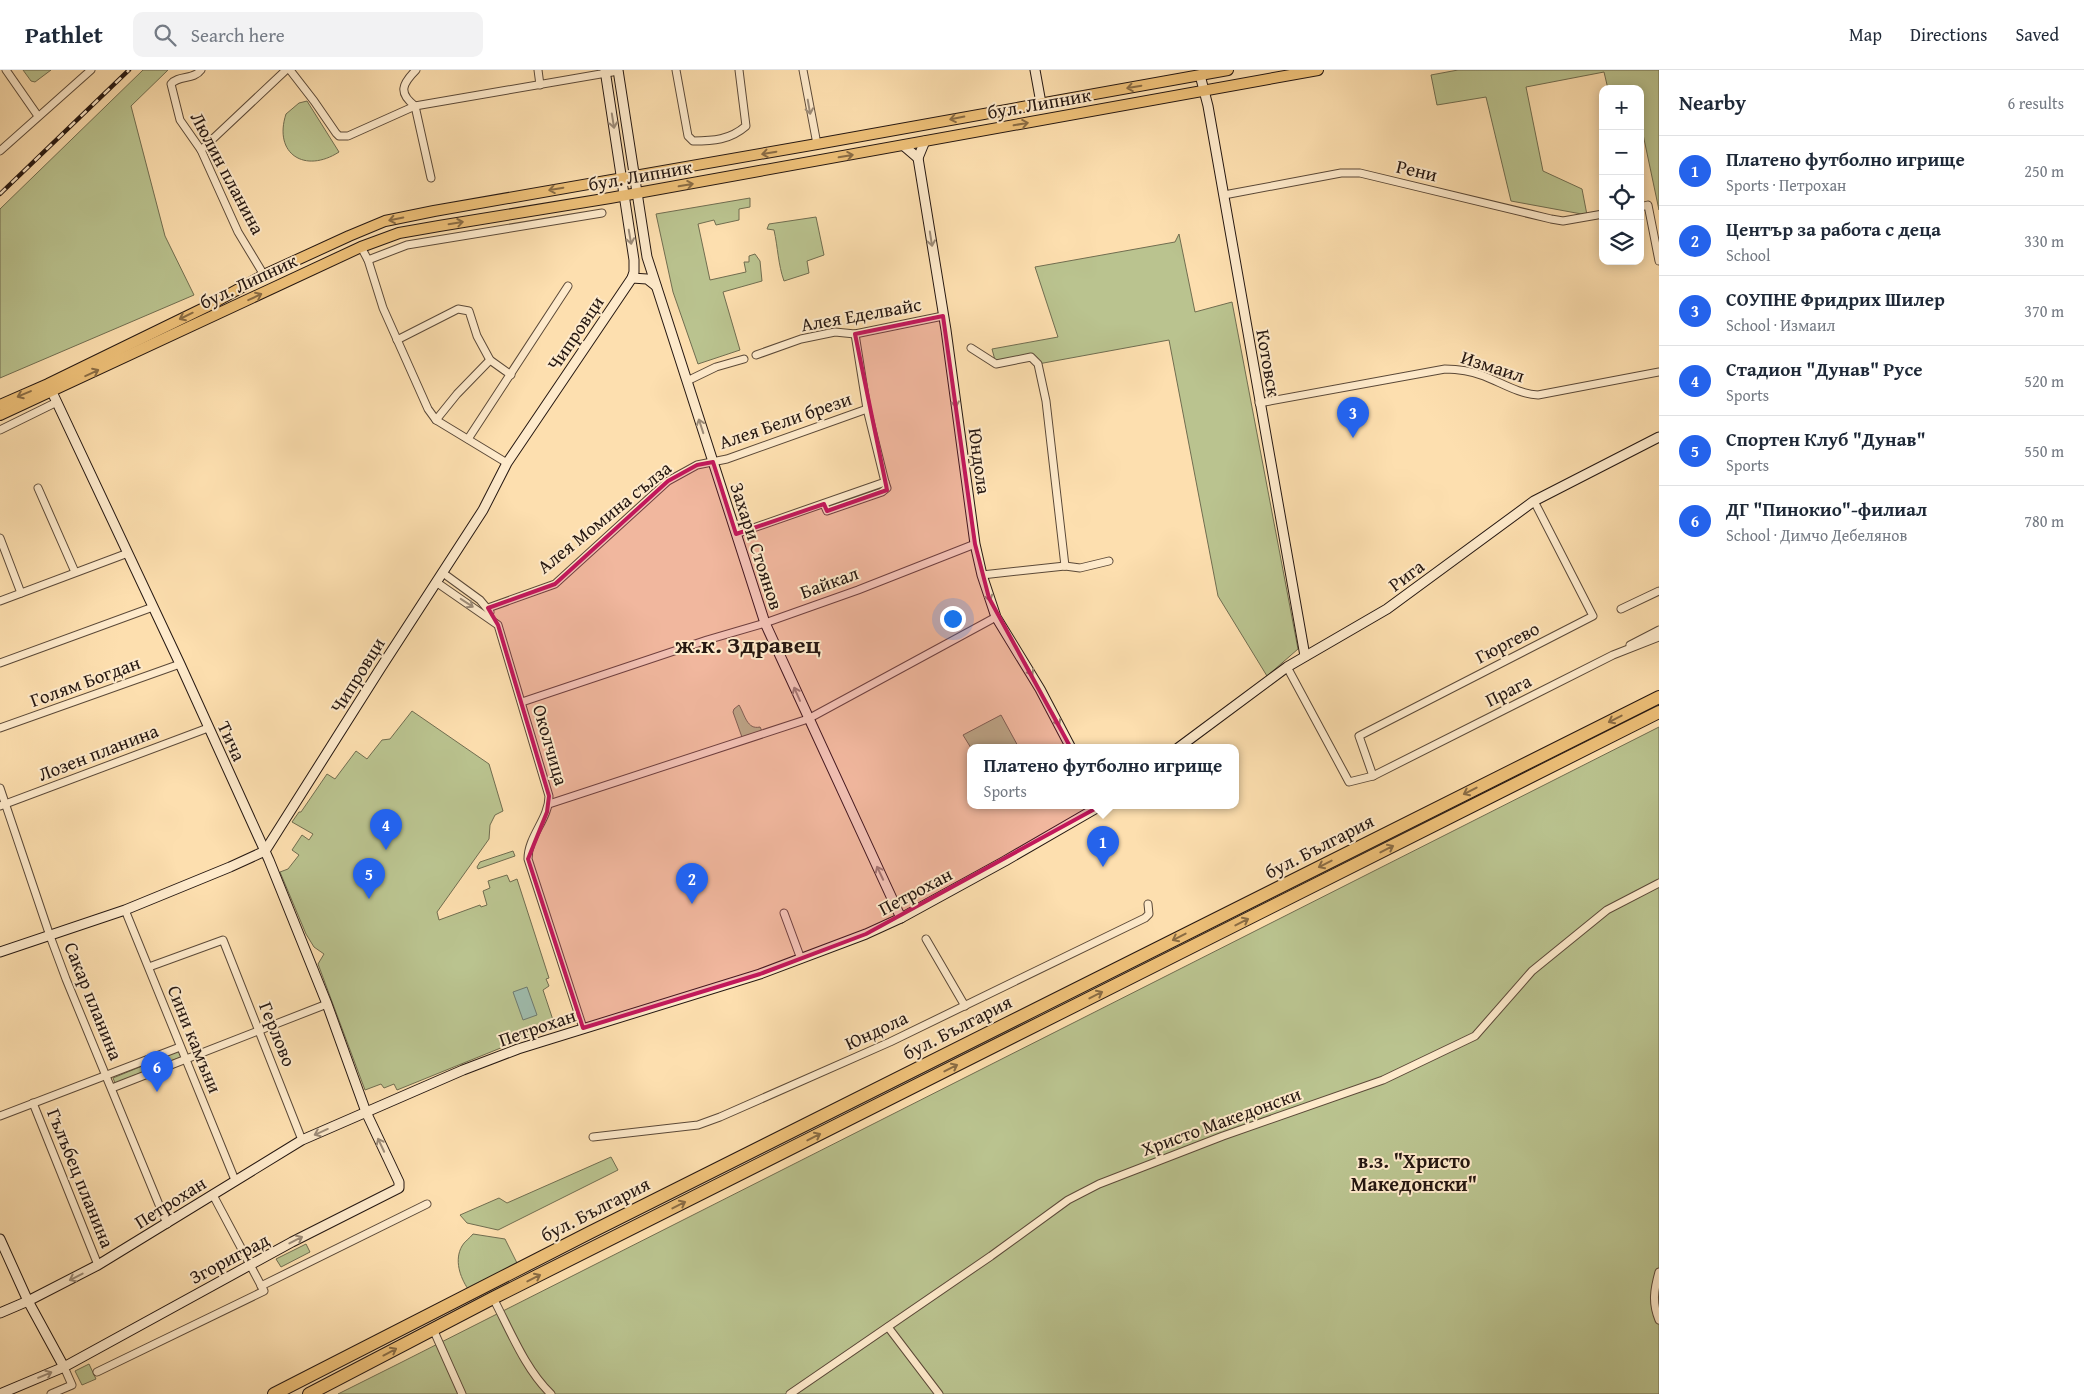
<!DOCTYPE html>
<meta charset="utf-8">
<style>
body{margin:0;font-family:"Gentium Book Plus",serif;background:#f2f2f3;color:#1f2937}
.controls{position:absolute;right:15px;top:15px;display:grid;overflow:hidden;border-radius:10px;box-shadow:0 2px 12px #0003}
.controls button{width:45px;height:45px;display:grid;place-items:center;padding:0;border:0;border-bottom:1px solid #e0e1e3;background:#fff;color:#1f2937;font:25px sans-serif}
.you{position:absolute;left:952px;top:548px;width:18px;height:18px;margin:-12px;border:4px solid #fff;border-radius:50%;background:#1a73e8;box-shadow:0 0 0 8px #1a73e833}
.badge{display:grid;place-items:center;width:32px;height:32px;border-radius:50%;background:#2563eb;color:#fff;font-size:16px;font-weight:700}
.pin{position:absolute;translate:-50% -41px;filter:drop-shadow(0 1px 2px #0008)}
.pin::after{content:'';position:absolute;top:26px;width:18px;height:15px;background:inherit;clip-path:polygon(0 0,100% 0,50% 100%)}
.popup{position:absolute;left:967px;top:674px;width:272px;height:65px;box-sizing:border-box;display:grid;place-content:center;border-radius:10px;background:#fff;filter:drop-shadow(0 1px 4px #0005);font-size:16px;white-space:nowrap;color:#747a83}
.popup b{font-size:19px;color:#1f2937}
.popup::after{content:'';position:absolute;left:50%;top:100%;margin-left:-10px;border:10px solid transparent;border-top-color:#fff}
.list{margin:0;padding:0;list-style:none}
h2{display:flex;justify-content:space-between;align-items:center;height:65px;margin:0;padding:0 20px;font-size:21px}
h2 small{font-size:16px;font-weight:400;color:#747a83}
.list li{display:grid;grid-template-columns:32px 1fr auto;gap:15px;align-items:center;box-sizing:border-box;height:70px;padding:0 20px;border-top:1px solid #e0e1e3}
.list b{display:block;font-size:19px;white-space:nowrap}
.list p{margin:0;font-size:16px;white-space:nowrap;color:#747a83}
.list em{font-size:16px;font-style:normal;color:#747a83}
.icon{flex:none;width:28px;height:28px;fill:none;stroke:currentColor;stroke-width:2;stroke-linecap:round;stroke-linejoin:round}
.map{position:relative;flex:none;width:1659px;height:1324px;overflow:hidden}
header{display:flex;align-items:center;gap:30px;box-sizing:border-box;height:70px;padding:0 25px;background:#fff;border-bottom:1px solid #e0e1e3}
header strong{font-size:24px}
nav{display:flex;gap:28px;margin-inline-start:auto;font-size:18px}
.search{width:350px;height:45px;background:#f2f2f3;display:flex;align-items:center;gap:12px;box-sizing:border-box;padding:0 18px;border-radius:10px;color:#747a83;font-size:19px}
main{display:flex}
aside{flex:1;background:#fff}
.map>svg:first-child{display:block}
.green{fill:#bac38f;stroke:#706d50}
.water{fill:#9fbcad;stroke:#6e7a6f}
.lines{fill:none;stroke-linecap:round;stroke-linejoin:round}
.street-casing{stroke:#5b4938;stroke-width:9}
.secondary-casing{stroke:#251711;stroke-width:11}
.primary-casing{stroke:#251711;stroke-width:12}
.highway-casing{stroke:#251711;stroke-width:14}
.street{stroke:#feeacb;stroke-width:7}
.secondary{stroke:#feeacb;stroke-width:9}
.primary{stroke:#eec078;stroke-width:10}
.highway{stroke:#eec078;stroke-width:12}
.rail-casing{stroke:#251711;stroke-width:4.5}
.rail{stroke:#feeacb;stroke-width:2.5;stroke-dasharray:8;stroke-linecap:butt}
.oneway{stroke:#8a6c44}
.oneway2{stroke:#9c8b77}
.marked{fill:#c2185b;fill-opacity:0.2;stroke:#c2185b;stroke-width:4;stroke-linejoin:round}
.labels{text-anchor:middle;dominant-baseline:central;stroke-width:4;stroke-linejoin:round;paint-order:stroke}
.street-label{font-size:19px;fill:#251711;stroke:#feeacb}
.neighbourhood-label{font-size:20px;font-weight:bold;fill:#251711;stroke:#feeacb}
.district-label{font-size:24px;font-weight:bold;fill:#251711;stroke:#feeacb}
</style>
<header>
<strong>Pathlet</strong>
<div class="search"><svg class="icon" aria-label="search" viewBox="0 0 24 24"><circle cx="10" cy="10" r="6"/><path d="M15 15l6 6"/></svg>Search here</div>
<nav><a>Map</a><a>Directions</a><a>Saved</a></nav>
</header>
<main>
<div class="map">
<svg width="1659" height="1324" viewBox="0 0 1659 1324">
<rect width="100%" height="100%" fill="#fddfaf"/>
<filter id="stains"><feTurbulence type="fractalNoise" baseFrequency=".004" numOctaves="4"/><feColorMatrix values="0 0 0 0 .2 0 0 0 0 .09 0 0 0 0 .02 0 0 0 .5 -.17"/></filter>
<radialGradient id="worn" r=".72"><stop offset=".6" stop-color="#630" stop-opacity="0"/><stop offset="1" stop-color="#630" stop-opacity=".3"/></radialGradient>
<g class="green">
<path d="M23,0h28l-16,12 -4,-1z"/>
<path d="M143,0h25l-37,36 34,130 29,59 -194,83v-169z"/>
<path d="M1458,0h201v140l-19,-90v-31h-32l-4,-17 -78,15 17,84 39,18 5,26 -76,-14 -25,-104 -49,8 -6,-30z"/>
<path d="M307,31l32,51c-34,22 -66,2 -53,-38l13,-11z"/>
<path d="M750,128v9l-11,2v11l-23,5 -2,-5 -16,4 12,56 36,-8 -2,-10h5v-6l6,-2 5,7 2,20 -39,11 17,58 -42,14 -25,-72 -17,-78z"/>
<path d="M816,147l8,38 -17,6 2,12 -25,8c-6,-17 -6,-33 -10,-51l-7,-1 2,-5z"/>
<path d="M1179,164l16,78 37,-10 66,347 -31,27 -49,-80 -49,-256 -131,24 -7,-7 -35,7 -4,-15 66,-12 -23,-70 140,-25z"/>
<path d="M739,635c6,10 8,25 21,22l3,6 -20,7 -10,-28 1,-3z"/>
<path d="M412,641l77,53 14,47 -8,4 -5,10 -1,14 -52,73 2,8 41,-15 1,2 6,-2 -4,-14 7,-3 -2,-7 19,-6 3,7 7,-3 32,99 -3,1 3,7 -6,4 12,36 -158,64 -3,-6 -10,4 -3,-4 -16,6 -47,-126 6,-10 -10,-7 -8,-13 -26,-62 8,-3 11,-14 -7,-5 10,-15 7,5 4,-6 -21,-12 7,-10h2l26,-38 8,5 21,-28 11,8 15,-19 8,-1z"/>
<path d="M1001,645l18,33h-48l-8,-13z"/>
<path d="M1659,657v667h-1321l64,-32z"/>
<path d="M513,781l2,5 -37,13 -1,-2 3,-5z"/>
<path d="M179,981l2,6 -66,26 -2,-5z"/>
<path d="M611,1087l7,13 -120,60 -31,-7 -7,-8 39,-17 8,5z"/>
<path d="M473,1164l32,5 12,24 -49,26c-8,-12 -14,-29 -6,-43 2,-4 8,-8 11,-12z"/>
<path d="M306,1174l4,8 -29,15 -5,-8z"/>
<path d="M89,1294l7,15 -14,6 -7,-14z"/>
</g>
<path class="water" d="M527,917l10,28 -14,5 -10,-28z"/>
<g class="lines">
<g class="street-casing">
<g id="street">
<path d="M6,0l32,46"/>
<path d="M201,0c-7,10 -23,5 -30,14l9,36 21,30 37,82 26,43"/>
<path d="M290,0l24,31 22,32 3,3h9l67,-30 203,-35"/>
<path d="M416,0c-14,14 -18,23 -1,36l16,72"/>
<path d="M538,0l2,15"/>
<path d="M676,0l12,66 5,5c20,0 37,-1 53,-15l-7,-56"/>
<path d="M803,0l14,74"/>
<path d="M201,80l85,-80"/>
<path d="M0,81l91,-81"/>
<path d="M1224,125l117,-22h19l191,46 12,2 40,-7"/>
<path d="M1640,137l8,-2 11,56"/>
<path d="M361,177l7,13 15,48 45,101 8,11 71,43"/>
<path d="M368,190l39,-15 195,-32"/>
<path d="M397,270l61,-31 11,2 8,25 13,24 21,15"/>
<path d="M971,278l25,16 35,-7 7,7 8,37 19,165"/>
<path d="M756,285l45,-16 34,-7 20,2 88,-18"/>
<path d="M687,311l29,-14 28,-8"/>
<path d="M1259,333l186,-34c14,0 26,2 39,7 18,7 35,18 54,19l121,-23"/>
<path d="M436,350l21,-26 33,-34"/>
<path d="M0,360l57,-28"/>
<path d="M468,369l100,-153"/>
<path d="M38,418l37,84"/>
<path d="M824,434l3,7 55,-19 5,-4 -2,-6"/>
<path d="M736,464l149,-52 -18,-73"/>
<path d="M0,468l21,55"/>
<path d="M443,503l37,27 10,12"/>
<path d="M982,505l83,-9 15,2 29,-7"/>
<path d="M436,512l62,43 51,171c0,23 -21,40 -21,63l55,169"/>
<path d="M0,531l128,-48"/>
<path d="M488,538l67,-24 113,-103 29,-16 30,-6 140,-50 -12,-75"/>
<path d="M1621,539l38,-18"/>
<path d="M1630,575l29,-15"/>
<path d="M0,593l153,-56"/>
<path d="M1287,597l62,115 24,-6 240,-121 46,-18"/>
<path d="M522,632l185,-62 58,-17 93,-33 117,-46"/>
<path d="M0,658l180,-64"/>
<path d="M1373,706l-14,-40 234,-120 -59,-115"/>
<path d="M0,718l50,148 16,43 101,245"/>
<path d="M549,734l259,-85 188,-102"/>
<path d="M0,736l208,-78"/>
<path d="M125,840l110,270"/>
<path d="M784,843l17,46"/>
<path d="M926,869l39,67"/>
<path d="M149,897l74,-27 79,200"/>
<path d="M112,1018l215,-84"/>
<path d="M33,1033l65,162"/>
<path d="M0,1046l180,-69"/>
<path d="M593,1067l105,-12 22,-8 170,-75 255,-124 4,-4 -1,-10"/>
<path d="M1659,1202c-5,18 -7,31 0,48"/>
<path d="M261,1216l166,-82"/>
<path d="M493,1228c17,32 32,71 58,96"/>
<path d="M888,1257l51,67"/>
<path d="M433,1259l29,65"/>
<path d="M97,1302l167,-81 -51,-96"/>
<path d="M51,1324l21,-9 -8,-18"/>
<path d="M790,1324l201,-138 77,-56 31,-16 124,-48 160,-56 92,-44 57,-65 75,-61 52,-27"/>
</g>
</g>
<g class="secondary-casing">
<g id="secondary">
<path d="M618,0l29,187 118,366 136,295"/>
<path d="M1035,0l6,33"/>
<path d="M1200,5l8,31 97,550"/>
<path d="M904,76l14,12 7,-17"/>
<path d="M918,88l28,172 29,214 7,31 14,42 44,72 31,59"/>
<path d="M632,208l15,1 9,7"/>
<path d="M1178,678l109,-81 100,-58 147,-108 125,-64"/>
<path d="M0,882l125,-42 105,-43 35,-16 115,-182 103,-159 24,-47 125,-185 2,-6v-12l-29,-190"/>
<path d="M0,1169l28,62 36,66"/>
<path d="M0,1243l28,-12 70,-36 204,-125 161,-70 55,-21 242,-75 106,-40 35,-16 104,-57 95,-55"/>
<path d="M0,1324l64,-27 228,-125 107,-54v-6l-33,-70 -39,-108 -58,-144 -89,-196 -128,-272"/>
</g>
</g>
<g class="primary-casing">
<g id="primary">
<path d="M0,335l48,-21 158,-77 58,-32 85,-39 36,-15 49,-10 383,-67 411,-74"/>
<path d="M0,345l361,-168 38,-14 40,-7 171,-28 708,-128"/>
</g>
</g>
<g class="highway-casing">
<g id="highway">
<path d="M274,1324l315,-161 1070,-536"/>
<path d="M309,1324l184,-96 1166,-586"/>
</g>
</g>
<use href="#street" class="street"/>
<use href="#secondary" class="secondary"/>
<use href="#primary" class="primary"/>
<use href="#highway" class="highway"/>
<g class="rail-casing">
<path id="rail" d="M0,124l129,-124"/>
</g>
<use href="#rail" class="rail"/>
</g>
<defs><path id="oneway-shaft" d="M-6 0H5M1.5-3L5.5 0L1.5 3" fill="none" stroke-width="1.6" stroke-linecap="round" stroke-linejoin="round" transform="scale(1.25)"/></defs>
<g class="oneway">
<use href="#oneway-shaft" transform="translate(1134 17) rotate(170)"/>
<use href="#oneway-shaft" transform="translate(957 48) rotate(169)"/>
<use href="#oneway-shaft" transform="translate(1021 54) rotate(-10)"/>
<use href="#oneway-shaft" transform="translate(769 83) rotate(170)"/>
<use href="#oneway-shaft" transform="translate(846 86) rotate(-10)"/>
<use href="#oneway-shaft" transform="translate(686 115) rotate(-10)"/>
<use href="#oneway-shaft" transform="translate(556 119) rotate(170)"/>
<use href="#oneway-shaft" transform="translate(396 149) rotate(168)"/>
<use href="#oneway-shaft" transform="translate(456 153) rotate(-9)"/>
<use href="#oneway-shaft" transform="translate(255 227) rotate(-25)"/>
<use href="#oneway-shaft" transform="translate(186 246) rotate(154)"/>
<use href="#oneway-shaft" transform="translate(92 303) rotate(-25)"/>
<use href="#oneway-shaft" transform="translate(24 324) rotate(157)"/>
<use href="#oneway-shaft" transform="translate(1615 649) rotate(153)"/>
<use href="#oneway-shaft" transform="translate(1470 721) rotate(153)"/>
<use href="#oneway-shaft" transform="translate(1387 779) rotate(-27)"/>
<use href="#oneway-shaft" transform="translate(1325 794) rotate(153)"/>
<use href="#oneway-shaft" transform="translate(1242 852) rotate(-27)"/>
<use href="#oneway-shaft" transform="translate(1179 867) rotate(153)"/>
<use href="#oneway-shaft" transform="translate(1096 925) rotate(-27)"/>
<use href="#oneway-shaft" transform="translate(951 998) rotate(-27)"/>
<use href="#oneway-shaft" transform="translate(814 1067) rotate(-27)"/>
<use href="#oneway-shaft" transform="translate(679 1135) rotate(-27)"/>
<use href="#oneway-shaft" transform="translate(534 1208) rotate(-27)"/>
<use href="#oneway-shaft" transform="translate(390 1282) rotate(-28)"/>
</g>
<g class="oneway2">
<use href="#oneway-shaft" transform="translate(809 37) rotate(80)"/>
<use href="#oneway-shaft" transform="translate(613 51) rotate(81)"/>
<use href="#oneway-shaft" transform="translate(630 167) rotate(80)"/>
<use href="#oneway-shaft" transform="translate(931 169) rotate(81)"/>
<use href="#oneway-shaft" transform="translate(955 330) rotate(82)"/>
<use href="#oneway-shaft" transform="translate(701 356) rotate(-108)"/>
<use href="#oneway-shaft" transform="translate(988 524) rotate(72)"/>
<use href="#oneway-shaft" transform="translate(467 533) rotate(33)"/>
<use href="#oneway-shaft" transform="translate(1029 599) rotate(60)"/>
<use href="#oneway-shaft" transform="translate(797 624) rotate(-114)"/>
<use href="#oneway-shaft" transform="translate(1056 649) rotate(62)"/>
<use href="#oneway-shaft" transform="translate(880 803) rotate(-115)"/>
<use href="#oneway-shaft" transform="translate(321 1062) rotate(156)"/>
<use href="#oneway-shaft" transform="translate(381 1075) rotate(-115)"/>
<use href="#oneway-shaft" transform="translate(296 1170) rotate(-27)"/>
<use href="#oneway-shaft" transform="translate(76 1207) rotate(153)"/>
<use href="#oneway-shaft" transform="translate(45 1305) rotate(-23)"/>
</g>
<path class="marked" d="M943,246l32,228 14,54 113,207 -236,129 -106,40 -177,54 -55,-169 19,-47 2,-16 -51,-171 -10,-17 67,-24 113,-103 29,-16 16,-3 23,72 88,-30 3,7 60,-21 -32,-156z"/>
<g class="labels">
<g class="street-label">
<text transform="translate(1039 33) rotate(-10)">бул. Липник</text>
<text transform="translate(1417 100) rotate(13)">Рени</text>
<text transform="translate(228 103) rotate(62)">Люлин планина</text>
<text transform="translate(640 105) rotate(-10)">бул. Липник</text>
<text transform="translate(248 211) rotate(-25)">бул. Липник</text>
<text transform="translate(861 244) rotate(-10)">Алея Еделвайс</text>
<text transform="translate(575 263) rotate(-56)">Чипровци</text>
<text transform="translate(1269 293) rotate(80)">Котовск</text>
<text transform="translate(1493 296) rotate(18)">Измаил</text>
<text transform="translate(785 350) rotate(-19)">Алея Бели брези</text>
<text transform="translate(980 391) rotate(82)">Юндола</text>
<text transform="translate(604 447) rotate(-39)">Алея Момина сълза</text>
<text transform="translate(757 476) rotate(72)">Захари Стоянов</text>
<text transform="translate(1406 505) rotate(-37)">Рига</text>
<text transform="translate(829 512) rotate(-20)">Байкал</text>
<text transform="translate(1507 572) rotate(-27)">Гюргево</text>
<text transform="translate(357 605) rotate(-58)">Чипровци</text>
<text transform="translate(85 611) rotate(-20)">Голям Богдан</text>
<text transform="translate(1508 620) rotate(-27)">Прага</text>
<text transform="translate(232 671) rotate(65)">Тича</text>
<text transform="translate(551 675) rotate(74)">Околчица</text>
<text transform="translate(98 682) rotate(-21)">Лозен планина</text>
<text transform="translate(1319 776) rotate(-27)">бул. България</text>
<text transform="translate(915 821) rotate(-28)">Петрохан</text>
<text transform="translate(94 931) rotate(68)">Сакар планина</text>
<text transform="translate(537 957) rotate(-19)">Петрохан</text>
<text transform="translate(957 957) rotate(-27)">бул. България</text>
<text transform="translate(876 960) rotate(-25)">Юндола</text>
<text transform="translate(278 964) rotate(68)">Герлово</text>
<text transform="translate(195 969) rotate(68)">Сини камъни</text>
<text transform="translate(1221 1051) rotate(-20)">Христо Македонски</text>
<text transform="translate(81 1108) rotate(68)">Гълъбец планина</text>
<text transform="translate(170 1132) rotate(-32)">Петрохан</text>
<text transform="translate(595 1139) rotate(-27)">бул. България</text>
<text transform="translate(229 1188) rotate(-28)">Згориград</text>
</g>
<g class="neighbourhood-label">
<text x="1414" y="1090">в.з. "Христо<tspan x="1414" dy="23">Македонски"</tspan></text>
</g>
<g class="district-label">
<text x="748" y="574">ж.к. Здравец</text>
</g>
</g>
<rect width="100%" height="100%" filter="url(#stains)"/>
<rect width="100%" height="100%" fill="url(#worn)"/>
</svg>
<div class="controls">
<button>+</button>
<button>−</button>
<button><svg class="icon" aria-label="locate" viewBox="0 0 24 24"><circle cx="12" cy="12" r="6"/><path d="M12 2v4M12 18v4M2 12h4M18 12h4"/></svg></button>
<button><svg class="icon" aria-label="layers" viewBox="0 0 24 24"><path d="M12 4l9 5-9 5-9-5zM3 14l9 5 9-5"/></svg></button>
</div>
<div class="you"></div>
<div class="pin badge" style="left:1103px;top:797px">1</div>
<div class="popup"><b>Платено футболно игрище</b>Sports</div>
<div class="pin badge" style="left:692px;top:834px">2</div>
<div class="pin badge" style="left:1353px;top:368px">3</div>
<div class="pin badge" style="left:386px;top:780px">4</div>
<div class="pin badge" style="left:369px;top:829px">5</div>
<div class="pin badge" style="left:157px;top:1022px">6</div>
</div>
<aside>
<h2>Nearby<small>6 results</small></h2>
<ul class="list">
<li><span class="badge">1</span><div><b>Платено футболно игрище</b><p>Sports · Петрохан</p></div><em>250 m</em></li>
<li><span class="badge">2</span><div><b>Център за работа с деца</b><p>School</p></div><em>330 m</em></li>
<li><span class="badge">3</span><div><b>СОУПНЕ Фридрих Шилер</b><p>School · Измаил</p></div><em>370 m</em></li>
<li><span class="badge">4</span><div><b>Стадион &quot;Дунав&quot; Русе</b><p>Sports</p></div><em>520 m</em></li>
<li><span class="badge">5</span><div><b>Спортен Клуб &quot;Дунав&quot;</b><p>Sports</p></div><em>550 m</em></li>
<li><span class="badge">6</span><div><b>ДГ &quot;Пинокио&quot;-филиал</b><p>School · Димчо Дебелянов</p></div><em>780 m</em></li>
</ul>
</aside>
</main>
